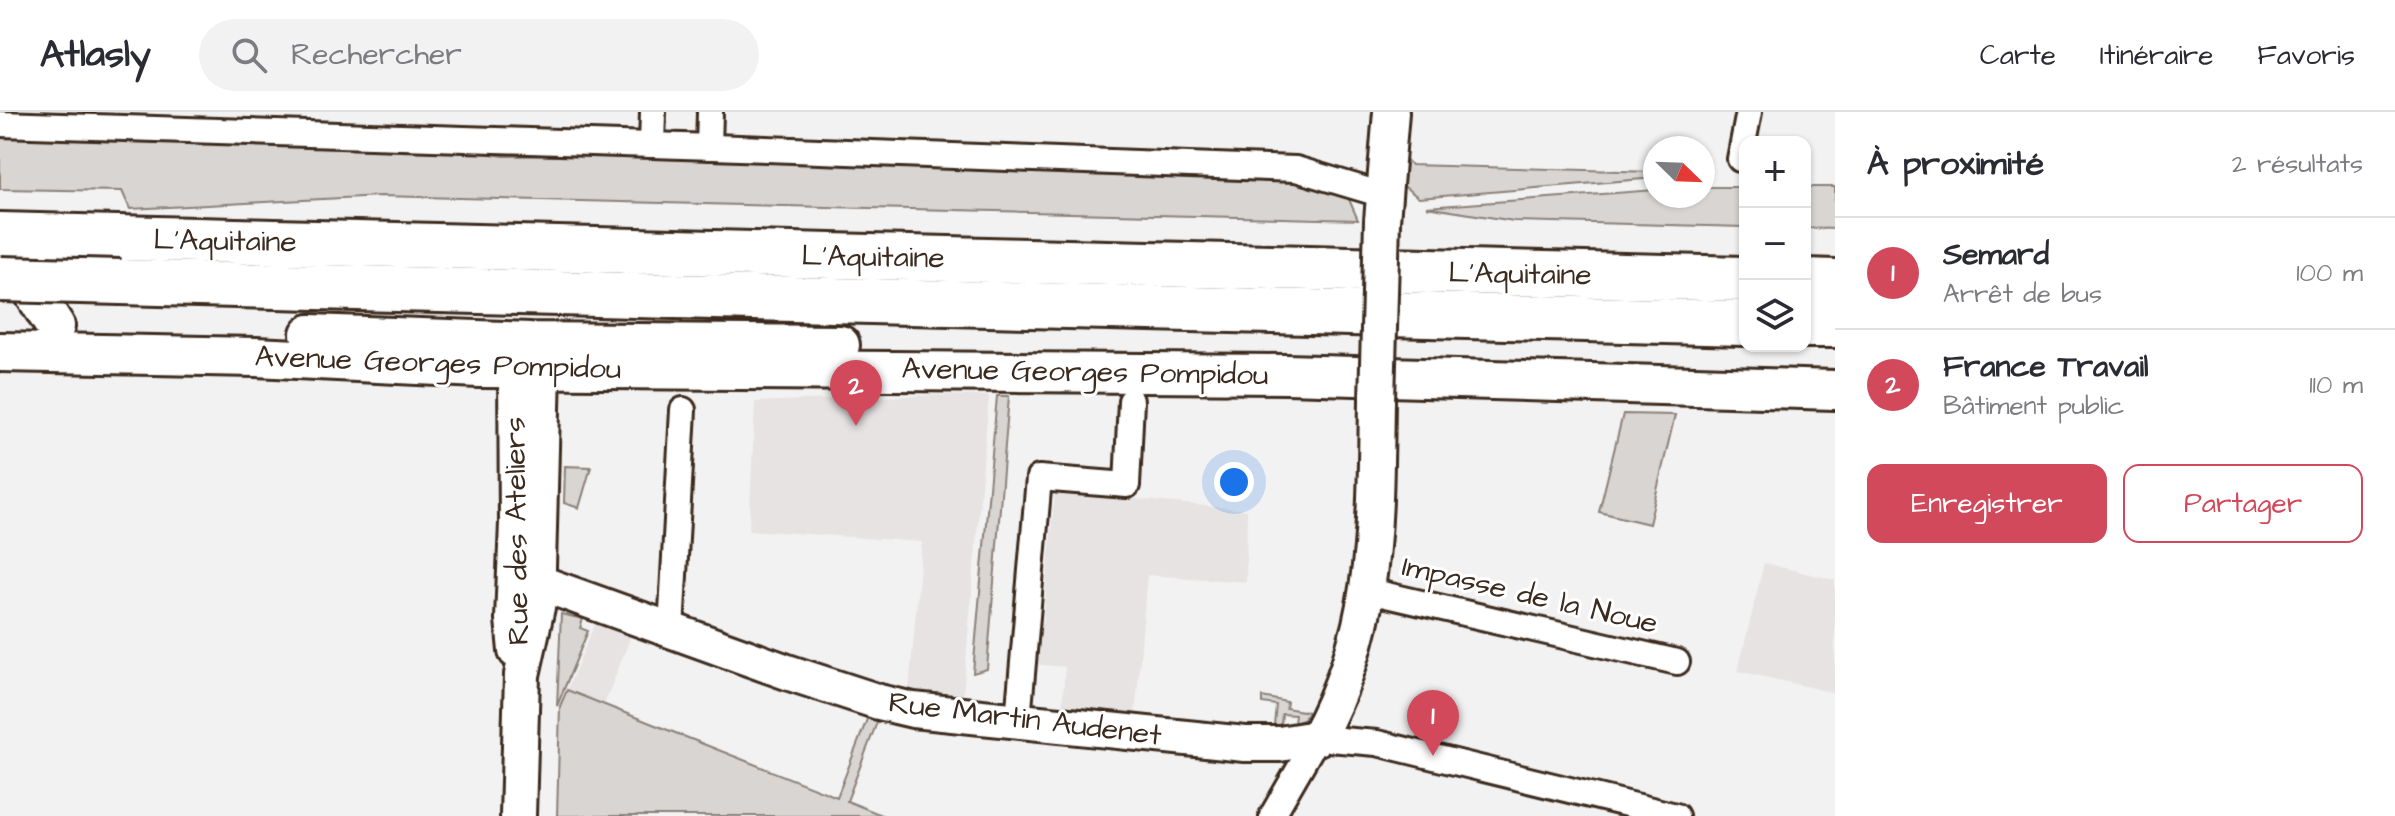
<!DOCTYPE html>
<html lang="fr">
<meta charset="utf-8">
<style>
body{margin:0;font-family:"Architects Daughter",sans-serif;background:#f2f2f3;color:#2b2b33}
.controls{position:absolute;right:24px;top:24px;display:grid;overflow:hidden;border-radius:16px;box-shadow:0 2px 6px #0004}
.controls button{width:72px;height:72px;display:grid;place-items:center;padding:0;border:0;border-bottom:2px solid #e1e1e2;background:#fff;color:#2b2b33;font:40px sans-serif}
.compass{position:absolute;left:1643px;top:24px;width:72px;height:72px;border-radius:50%;background:#fff;box-shadow:0 2px 6px #0004;rotate:113deg}
.you{position:absolute;left:1234px;top:370px;width:28px;height:28px;margin:-20px;border:6px solid #fff;border-radius:50%;background:#1a73e8;box-shadow:0 0 0 12px #1a73e833}
.badge{display:grid;place-items:center;width:52px;height:52px;border-radius:50%;background:#d1495b;color:#fff;font-size:26px;font-weight:700}
.pin{position:absolute;translate:-50% -66px;filter:drop-shadow(0 2px 4px #0008)}
.pin::after{content:'';position:absolute;top:42px;width:28px;height:24px;background:inherit;clip-path:polygon(0 0,100% 0,50% 100%)}
.list{margin:0;padding:0;list-style:none}
h2{display:flex;justify-content:space-between;align-items:center;height:104px;margin:0;padding:0 32px;font-size:34px}
h2 small{font-size:26px;font-weight:400;color:#7c7c81}
.list li{display:grid;grid-template-columns:52px 1fr auto;gap:24px;align-items:center;box-sizing:border-box;height:112px;padding:0 32px;border-top:2px solid #e1e1e2}
.list b{display:block;font-size:30px;white-space:nowrap}
.list p{margin:0;font-size:26px;white-space:nowrap;color:#7c7c81}
.list em{font-size:26px;font-style:normal;color:#7c7c81}
.actions{display:flex;gap:16px;padding:24px 32px}
.actions a{flex:1;padding:18px 0;border:2px solid #d1495b;border-radius:16px;text-align:center;font-size:28px;color:#d1495b}
.actions .main{background:#d1495b;color:#fff}
.icon{flex:none;width:44px;height:44px;fill:none;stroke:currentColor;stroke-width:2;stroke-linecap:round;stroke-linejoin:round}
.map{position:relative;flex:none;width:1835px;height:704px;overflow:hidden}
header{display:flex;align-items:center;gap:48px;box-sizing:border-box;height:112px;padding:0 40px;background:#fff;border-bottom:2px solid #e1e1e2}
header strong{font-size:38px}
nav{display:flex;gap:44px;margin-inline-start:auto;font-size:28px}
.search{width:560px;height:72px;background:#f2f2f3;display:flex;align-items:center;gap:20px;box-sizing:border-box;padding:0 28px;border-radius:44px;color:#7c7c81;font-size:30px}
main{display:flex}
aside{flex:1;background:#fff}
.map>svg:first-child{display:block}
.built{fill:#e6e3e2}
.green{fill:#d8d5d2;stroke:#8a8078;stroke-width:2}
.lines{fill:none;stroke-linecap:round;stroke-linejoin:round}
.street-casing{stroke:#3b2a1e;stroke-width:30}
.secondary-casing{stroke:#3b2a1e;stroke-width:40}
.primary-casing{stroke:#3b2a1e;stroke-width:44}
.highway-casing{stroke:#3b2a1e;stroke-width:50}
.street{stroke:#fff;stroke-width:24}
.secondary{stroke:#fff;stroke-width:34}
.primary{stroke:#fff;stroke-width:38}
.highway{stroke:#fff;stroke-width:44}
.secondary-bridge-casing{stroke:#3b2a1e;stroke-width:40;stroke-linecap:butt}
.highway-bridge-casing{stroke:#3b2a1e;stroke-width:50;stroke-linecap:butt}
.secondary-bridge{stroke:#fff;stroke-width:34}
.highway-bridge{stroke:#fff;stroke-width:44}
.labels{text-anchor:middle;dominant-baseline:central;stroke-width:6;stroke-linejoin:round;paint-order:stroke}
.street-label{font-size:30px;fill:#3b2a1e;stroke:#fff}
</style>
<header>
<strong>Atlasly</strong>
<div class="search"><svg class="icon" aria-label="search" viewBox="0 0 24 24"><circle cx="10" cy="10" r="6"/><path d="M15 15l6 6"/></svg>Rechercher</div>
<nav><a>Carte</a><a>Itinéraire</a><a>Favoris</a></nav>
</header>
<main>
<div class="map">
<svg width="1835" height="704" viewBox="0 0 1835 704">
<rect width="100%" height="100%" fill="#f3f2f2"/>
<filter id="ink" filterUnits="userSpaceOnUse"><feTurbulence type="fractalNoise" baseFrequency=".0125" numOctaves="2"/><feDisplacementMap in="SourceGraphic" scale="16" xChannelSelector="R" yChannelSelector="G"/><feConvolveMatrix kernelMatrix="1 2 1 2 8 2 1 2 1" color-interpolation-filters="sRGB"/></filter>
<g filter="url(#ink)">
<g class="built">
<path d="M934,283l55,1 -26,298 -54,-4 13,-148 -173,-12 6,-128z"/>
<path d="M1055,379l192,19 -1,72 -99,-7 -12,142 -73,-8 3,-42 -32,-3 4,-41h6z"/>
<path d="M1764,451l71,17v113l-97,-22z"/>
<path d="M597,507l35,14 -28,72 -37,-15z"/>
</g>
<g class="green">
<path d="M0,22l466,16 38,6 170,-2 628,27 43,9 13,30 -977,-24 -251,13 -8,-18 -122,-2z"/>
<path d="M1404,45l7,8 244,7v6l-236,20 -18,-14z"/>
<path d="M1703,75h42v40l-231,-6 -88,-14 229,-17v6h48z"/>
<path d="M1805,75h30v42l-30,-1z"/>
<path d="M997,284h12l-22,273 -14,4z"/>
<path d="M1623,302l52,1 -26,109 -50,-12z"/>
<path d="M565,354l26,1 -12,41 -15,-5z"/>
<path d="M561,502l22,5 -3,9 8,3 -31,75z"/>
<path d="M567,578l270,107 32,-83 10,3 -32,84 37,15h-327l3,-110z"/>
<path d="M1262,585l25,5 -1,6 22,4 -5,8 -9,3 1,-8 -13,-1 -1,11h-7l2,-20 -14,-2z"/>
</g>
<g class="lines">
<g class="street-casing">
<g id="street">
<path d="M0,12l713,23 583,22 87,26"/>
<path d="M652,33l1,-33"/>
<path d="M709,35l1,-35"/>
<path d="M1740,47l9,-47"/>
<path d="M1369,479l308,71"/>
<path d="M671,518l12,-220"/>
<path d="M1018,608l21,-242 88,7 4,-84"/>
<path d="M1272,704l45,-78 60,5 299,73"/>
</g>
</g>
<g class="secondary-casing">
<g id="secondary">
<path d="M1382,109l9,-109"/>
<path d="M515,462l275,99 89,29 34,8 332,34h34l38,-6c61,-111 58,-215 60,-338"/>
<path d="M516,539l-3,-32 4,-96 -1,-155 14,-24"/>
<path d="M518,704l4,-141 15,-68 6,-238 -12,-24"/>
</g>
</g>
<g class="primary-casing">
<g id="primary">
<path d="M9,148l7,5 39,61"/>
<path d="M310,222l220,8 310,3"/>
<path d="M0,240l256,5 223,11 807,6 549,16"/>
</g>
</g>
<g class="highway-casing">
<g id="highway">
<path d="M0,123l1745,44"/>
<path d="M1805,169l30,1"/>
<path d="M121,170l1624,41"/>
<path d="M1805,213h30"/>
</g>
</g>
<use href="#street" class="street"/>
<use href="#secondary" class="secondary"/>
<use href="#primary" class="primary"/>
<use href="#highway" class="highway"/>
<g class="secondary-bridge-casing">
<path id="secondary-bridge" d="M1377,288l5,-179"/>
</g>
<g class="highway-bridge-casing">
<path id="highway-bridge" d="M0,167l121,3"/>
</g>
<use href="#secondary-bridge" class="secondary-bridge"/>
<use href="#highway-bridge" class="highway-bridge"/>
</g>
</g>
<g class="labels">
<g class="street-label">
<text transform="translate(225 129) rotate(1)">L'Aquitaine</text>
<text transform="translate(873 145) rotate(1)">L'Aquitaine</text>
<text transform="translate(1520 162) rotate(1)">L'Aquitaine</text>
<text transform="translate(438 251) rotate(2)">Avenue Georges Pompidou</text>
<text transform="translate(1085 260) rotate(1)">Avenue Georges Pompidou</text>
<text transform="translate(517 419) rotate(-91)">Rue des Ateliers</text>
<text transform="translate(1530 483) rotate(13)">Impasse de la Noue</text>
<text transform="translate(1025 607) rotate(7)">Rue Martin Audenet</text>
</g>
</g>
</svg>
<div class="controls">
<button>+</button>
<button>−</button>
<button><svg class="icon" aria-label="layers" viewBox="0 0 24 24"><path d="M12 4l9 5-9 5-9-5zM3 14l9 5 9-5"/></svg></button>
</div>
<svg class="compass" viewBox="-18 -18 36 36"><path d="M0-13l5 13h-10z" fill="#e53935"/><path d="M0 13l5-13h-10z" fill="#7c7c81"/></svg>
<div class="you"></div>
<div class="pin badge" style="left:1433px;top:644px">1</div>
<div class="pin badge" style="left:856px;top:314px">2</div>
</div>
<aside>
<h2>À proximité<small>2 résultats</small></h2>
<ul class="list">
<li><span class="badge">1</span><div><b>Semard</b><p>Arrêt de bus</p></div><em>100 m</em></li>
<li><span class="badge">2</span><div><b>France Travail</b><p>Bâtiment public</p></div><em>110 m</em></li>
</ul>
<div class="actions"><a class="main">Enregistrer</a><a>Partager</a></div>
</aside>
</main>
